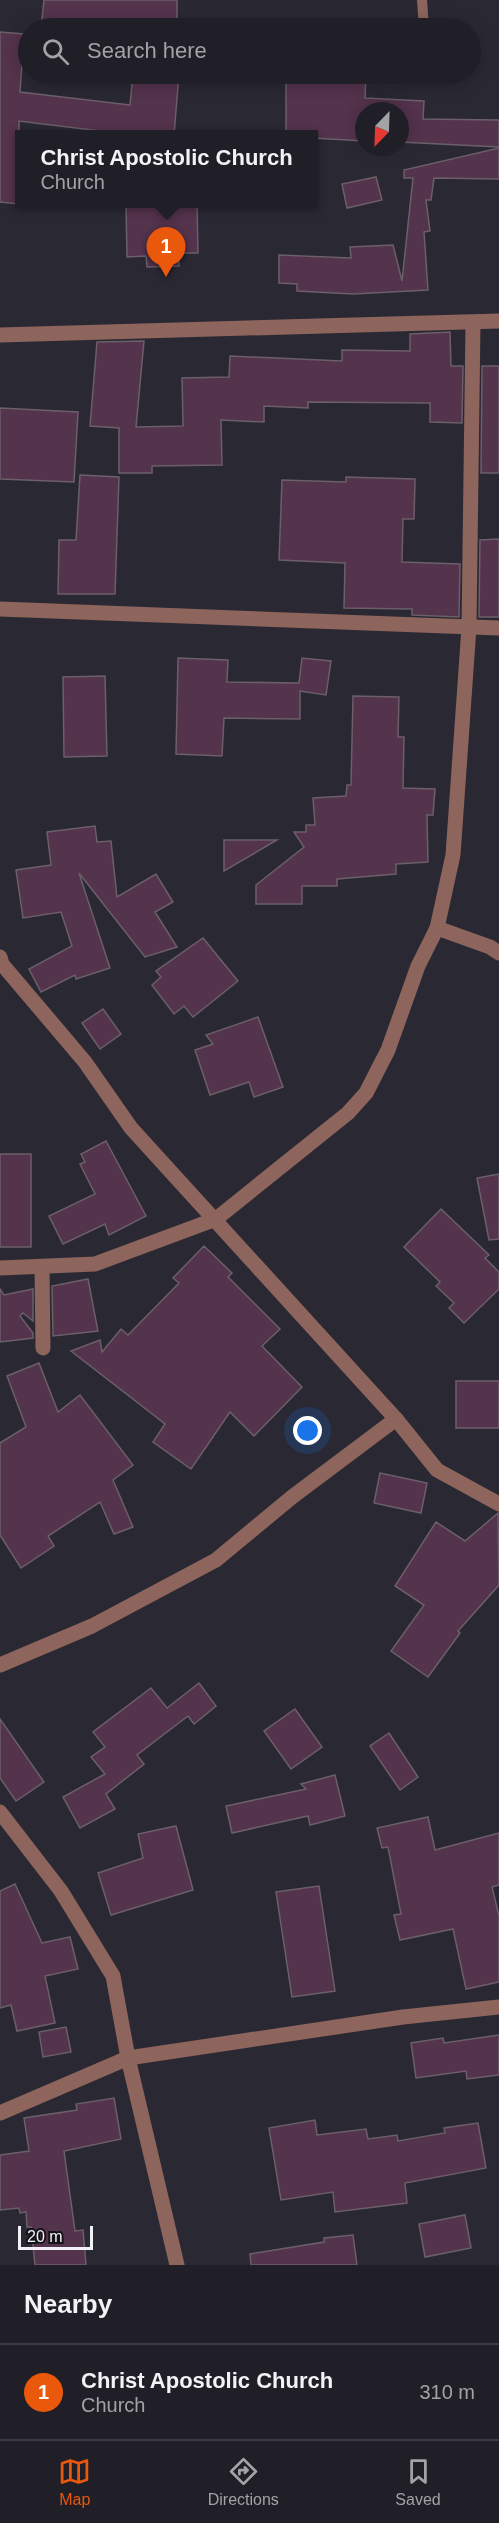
<!DOCTYPE html>
<style>
body{margin:0;font-family:Helvetica,sans-serif;background:#28272e;color:#f1f3f6}
.compass{position:absolute;left:355px;top:102px;width:54px;height:54px;border-radius:50%;background:#201e26;box-shadow:0 3px 15px #0003;rotate:203deg}
.scale{position:absolute;left:18px;bottom:15px;width:75px;box-sizing:border-box;padding-left:6px;border:3px solid #f2f1f8;border-top:0;font-size:16px;line-height:21px;white-space:nowrap;color:#f2f1f8;-webkit-text-stroke:4px #121217;paint-order:stroke}
.you{position:absolute;left:308px;top:1431px;width:21px;height:21px;margin:-15px;border:4px solid #fff;border-radius:50%;background:#1a73e8;box-shadow:0 0 0 9px #1a73e833}
.badge{display:grid;place-items:center;width:39px;height:39px;border-radius:50%;background:#ea580c;color:#fff;font-size:20px;font-weight:700}
.pin{position:absolute;translate:-50% -50px;filter:drop-shadow(0 2px 3px #0008)}
.pin::after{content:'';position:absolute;top:32px;width:21px;height:18px;background:inherit;clip-path:polygon(0 0,100% 0,50% 100%)}
.popup{position:absolute;left:15px;top:130px;width:303px;height:78px;box-sizing:border-box;display:grid;place-content:center;border-radius:0px;background:#201e26;filter:drop-shadow(0 2px 4px #0005);font-size:20px;white-space:nowrap;color:#a2a2a7}
.popup b{font-size:22px;color:#f1f3f6}
.popup::after{content:'';position:absolute;left:50%;top:100%;margin-left:-12px;border:12px solid transparent;border-top-color:#201e26}
.list{margin:0;padding:0;list-style:none}
h2{display:flex;justify-content:space-between;align-items:center;height:78px;margin:0;padding:0 24px;font-size:26px}
h2 small{font-size:20px;font-weight:400;color:#a2a2a7}
.list li{display:grid;grid-template-columns:39px 1fr auto;gap:18px;align-items:center;box-sizing:border-box;height:96px;padding:0 24px;border-top:2px solid #3d3c43}
.list b{display:block;font-size:22px;white-space:nowrap}
.list p{margin:0;font-size:20px;white-space:nowrap;color:#a2a2a7}
.list em{font-size:20px;font-style:normal;color:#a2a2a7}
.icon{flex:none;width:33px;height:33px;fill:none;stroke:currentColor;stroke-width:2;stroke-linecap:round;stroke-linejoin:round}
.map{position:relative;flex:none;width:499px;height:2265px;overflow:hidden}
.search{position:absolute;background:#201e26;box-shadow:0 3px 15px #0003;left:18px;right:18px;top:18px;height:66px;display:flex;align-items:center;gap:15px;box-sizing:border-box;padding:0 21px;border-radius:33px;color:#a2a2a7;font-size:22px}
.sheet{height:174px;background:#201e26}
nav{display:flex;justify-content:space-around;align-items:center;box-sizing:border-box;height:84px;border-top:2px solid #3d3c43;background:#201e26;font-size:16px;color:#a2a2a7}
nav a{display:grid;justify-items:center;gap:3px}
nav .on{color:#ea580c}
.map>svg:first-child{display:block}
.building{fill:#54334d;stroke:#6b5f68;stroke-width:1.5}
.lines{fill:none;stroke-linecap:round;stroke-linejoin:round}
.service{stroke:#8d655c;stroke-width:10}
.minor{stroke:#8d655c;stroke-width:15}
</style>
<div class="map">
<svg width="499" height="2265" viewBox="0 0 499 2265">
<rect width="100%" height="100%" fill="#2a2833"/>
<g class="building">
<path d="M44,0h133v28h-136z"/>
<path d="M0,32l24,2 -4,58 110,13 3,-31h46l-5,61h-41l-114,-14v83l-19,-2z"/>
<path d="M286,74h80l-1,24 59,3 -1,18 76,1v27l-99,-5v-31h-36v30l-51,-3v-3h-27z"/>
<path d="M499,148v31l-65,-1 -3,22h-5l4,31 -6,1 4,58 -75,4 -56,-3v-7l-18,-1v-28l72,3 -1,-11 43,-2 9,36 11,-103h-9v-8z"/>
<path d="M376,177l6,23 -35,8 -5,-24z"/>
<path d="M126,204h71l1,49h-20l1,13 -32,1 -1,-11 -19,1z"/>
<path d="M450,332l1,34h12l-1,57 -32,-1v-19l-122,-1v6l-44,-2v16l-43,-2 1,45 -70,1v7h-33v-45l-29,-2 7,-84 47,-1 -8,86 47,-1 -1,-48 47,-1 1,-21 112,5v-11l68,1v-17z"/>
<path d="M482,366h17v107h-18z"/>
<path d="M0,408l78,4 -4,70 -74,-3z"/>
<path d="M80,475l39,2 -4,117h-57l1,-54h17z"/>
<path d="M346,477l69,2 -1,40h-11l-1,43 58,2 -1,53 -47,-2v-6l-68,-1 1,-45 -66,-3 3,-80 64,2z"/>
<path d="M499,539v78h-20l1,-77z"/>
<path d="M178,658l50,2 -1,22 72,1 3,-25 29,3 -5,34 -26,-4v28l-76,-1 -2,38 -46,-2z"/>
<path d="M105,676l2,80 -43,1 -1,-80z"/>
<path d="M353,696l46,1 -1,40h6l-1,51 32,1 -2,26h-6l1,47 -32,2v10l-59,5v7h-35v18h-46v-19l48,-38 -10,-15h12v-7h9l-2,-27 33,-2 1,-11h4z"/>
<path d="M95,826l2,16 14,-1 6,56 39,-23 17,28 -18,10 22,35 -32,10 -66,-84 31,95 -34,11 -1,-4 -34,17 -12,-23 43,-23 -11,-34 -38,6 -7,-48 35,-5 -4,-33z"/>
<path d="M224,840h53l-53,31z"/>
<path d="M203,938l35,43 -45,36 -9,-11 -10,8 -22,-29 9,-8 -5,-6z"/>
<path d="M103,1009l18,25 -21,15 -18,-26z"/>
<path d="M258,1017l25,70 -29,10 -5,-15 -39,13 -15,-45 18,-6 -7,-9z"/>
<path d="M106,1141l40,75 -37,19 -4,-11 -42,20 -14,-28 46,-22 -15,-30 5,-2 -4,-8z"/>
<rect x="0" y="1154" width="31" height="93"/>
<path d="M499,1174v65l-10,1 -12,-62z"/>
<path d="M441,1209l48,46 -4,3 14,14v17l-35,34 -15,-15 5,-5 -18,-17 4,-4 -36,-35z"/>
<path d="M204,1246l28,27 -4,4 52,52 -18,17 40,41 -48,49 -24,-24 -39,57 -38,-27 12,-18 -94,-73 29,-11 2,12 19,-23 7,6 51,-52 -6,-5z"/>
<path d="M88,1279l10,52 -45,5 -1,-50z"/>
<path d="M0,1289l4,6 29,-6v32l-10,-8 -3,3 13,17v5l-33,4z"/>
<path d="M39,1363l19,49 22,-17 53,70 -20,15 20,47 -19,7 -14,-32 -52,34 6,10 -33,22 -21,-33v-92l26,-16 -19,-51z"/>
<rect x="456" y="1381" width="43" height="47"/>
<path d="M380,1473l47,10 -6,30 -47,-10z"/>
<path d="M498,1513l1,72 -41,46 2,2 -32,44 -37,-26 33,-46 -29,-19 41,-64 29,19z"/>
<path d="M199,1683l17,23 -22,18 -6,-8 -51,39 7,9 -38,30 9,15 -35,19 -17,-31 42,-23 -14,-17 14,-10 -12,-15 58,-44 16,20z"/>
<path d="M295,1709l27,38 -31,22 -27,-38z"/>
<path d="M0,1719l44,63 -28,19 -16,-23z"/>
<path d="M389,1733l29,44 -18,13 -30,-44z"/>
<path d="M335,1775l10,41 -35,9 -2,-9 -76,17 -6,-27 80,-17 -5,-5z"/>
<path d="M428,1817l7,33 64,-17v52l-7,2 7,29v66l-33,7 -13,-60 -53,11 -6,-25 7,-1 -13,-67 -6,1 -5,-20z"/>
<path d="M176,1826l17,64 -82,25 -13,-42 45,-15 -5,-24z"/>
<path d="M15,1884l27,59 28,-6 8,32 -33,7 10,47 -38,8 -6,-26 -11,3v-117z"/>
<path d="M319,1886l16,105 -43,6 -16,-105z"/>
<path d="M66,2027l5,25 -28,5 -4,-25z"/>
<path d="M499,2035v40l-32,4 -1,-8 -50,7 -5,-35 32,-5 1,5z"/>
<path d="M114,2098l7,41 -57,12 11,80 8,-1 3,35h-51l-4,-38h-4l-1,-15 -6,1 -1,-5 -19,2v-55l29,-4 -5,-33 53,-8 -1,-6z"/>
<path d="M315,2120l2,15 49,-6 2,10 29,-4 1,6 47,-8 -1,-5 34,-5 8,45 -81,15 2,20 -72,9 -2,-20 -52,8 -12,-72z"/>
<path d="M465,2215l6,33 -46,9 -6,-33z"/>
<path d="M353,2235l4,30h-106l-1,-11 74,-12v-4z"/>
</g>
<g class="lines">
<path class="service" d="M422,0l2,28"/>
<g class="minor">
<path d="M0,335l499,-14"/>
<path d="M0,609l499,19"/>
<path d="M437,928l53,19 9,6"/>
<path d="M0,957l2,7 83,98 46,66 265,291 41,51 62,34"/>
<path d="M42,1267l1,81"/>
<path d="M0,1268l95,-4 121,-45 132,-106 18,-20 22,-43 30,-84 19,-38 16,-73 16,-228 4,-304"/>
<path d="M0,1665l92,-39 124,-66 76,-63 104,-78"/>
<path d="M0,1812l61,79 52,85 15,82 49,207"/>
<path d="M0,2113l128,-55 275,-41 96,-10"/>
</g>
</g>
</svg>
<svg class="compass" viewBox="-18 -18 36 36"><path d="M0-13l5 13h-10z" fill="#e53935"/><path d="M0 13l5-13h-10z" fill="#a2a2a7"/></svg>
<div class="scale">20 m</div>
<div class="you"></div>
<div class="pin badge" style="left:166px;top:277px">1</div>
<div class="popup"><b>Christ Apostolic Church</b>Church</div>
<div class="search"><svg class="icon" aria-label="search" viewBox="0 0 24 24"><circle cx="10" cy="10" r="6"/><path d="M15 15l6 6"/></svg>Search here</div>
</div>
<section class="sheet">
<h2>Nearby<small></small></h2>
<ul class="list">
<li><span class="badge">1</span><div><b>Christ Apostolic Church</b><p>Church</p></div><em>310 m</em></li>
</ul>
</section>
<nav>
<a class="on"><svg class="icon" aria-label="map" viewBox="0 0 24 24"><path d="M3 6l6-2 6 2 6-2v14l-6 2-6-2-6 2zM9 4v14M15 6v14"/></svg>Map</a>
<a><svg class="icon" aria-label="directions" viewBox="0 0 24 24"><path d="M12 3l9 9-9 9-9-9zM9 14v-3h6M13 9l2 2-2 2"/></svg>Directions</a>
<a><svg class="icon" aria-label="saved" viewBox="0 0 24 24"><path d="M7 4h10v16l-5-4-5 4z"/></svg>Saved</a>
</nav>
